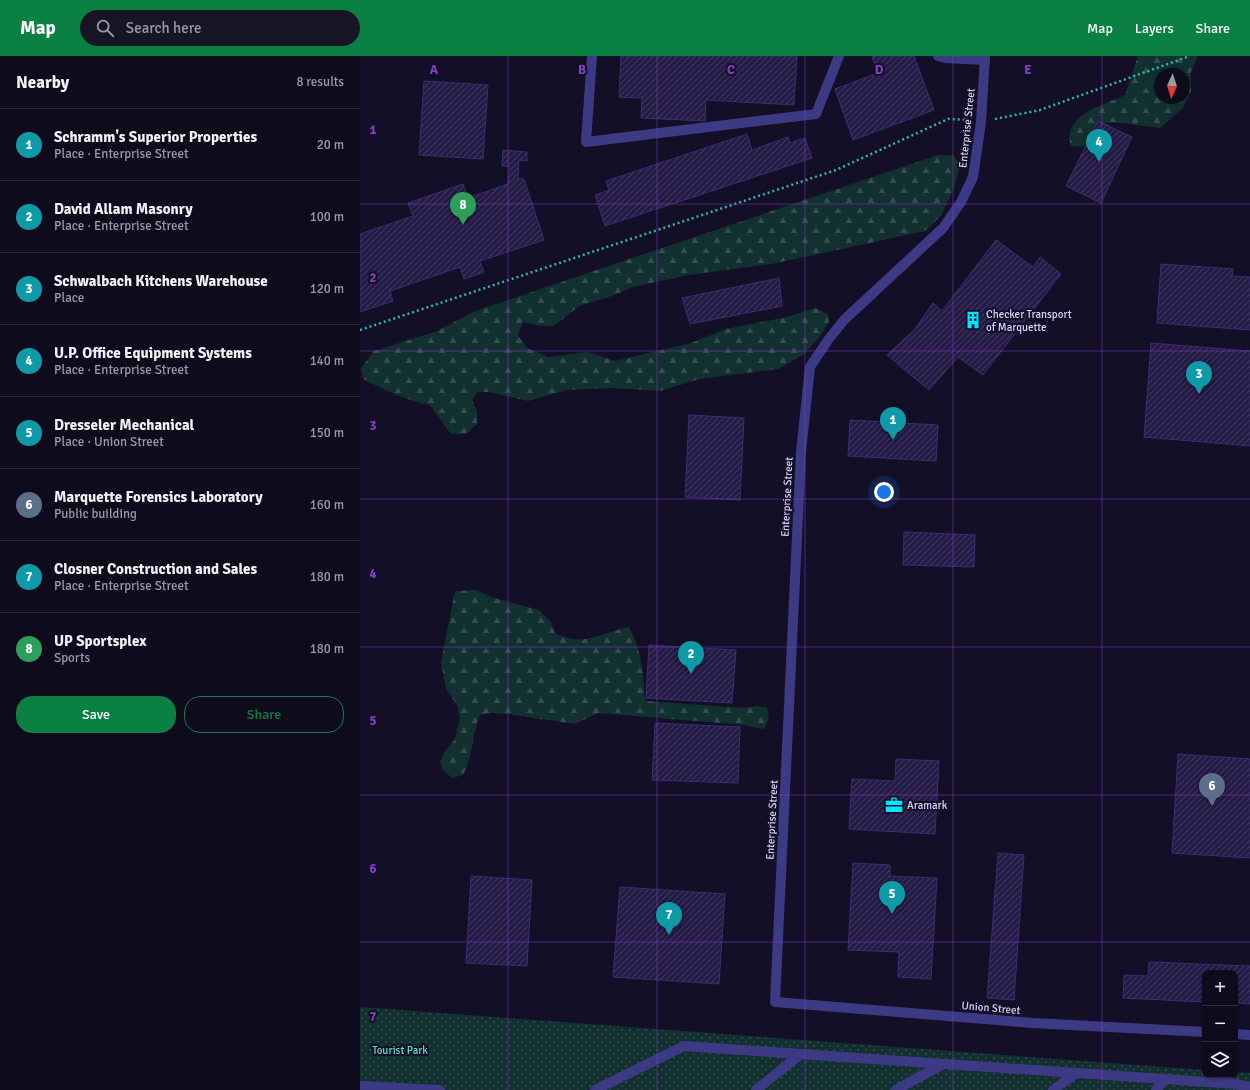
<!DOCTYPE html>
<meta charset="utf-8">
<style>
body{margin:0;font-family:Signika,sans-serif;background:#171425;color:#f1f3f6}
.controls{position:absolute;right:12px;bottom:12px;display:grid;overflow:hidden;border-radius:8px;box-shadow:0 1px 3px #0004}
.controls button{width:36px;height:36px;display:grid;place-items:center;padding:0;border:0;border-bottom:1px solid #2e2b3b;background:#0e0b1c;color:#f1f3f6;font:20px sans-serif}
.compass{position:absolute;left:794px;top:12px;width:36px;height:36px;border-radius:50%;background:#0e0b1c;box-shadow:0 1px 3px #0004;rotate:183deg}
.you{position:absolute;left:524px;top:436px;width:14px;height:14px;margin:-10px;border:3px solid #fff;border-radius:50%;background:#1a73e8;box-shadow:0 0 0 6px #1a73e833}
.badge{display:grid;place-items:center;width:26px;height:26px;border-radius:50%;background:#0b8043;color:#fff;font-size:13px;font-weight:700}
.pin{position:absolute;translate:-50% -33px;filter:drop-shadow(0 1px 2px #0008)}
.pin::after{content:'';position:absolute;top:21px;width:14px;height:12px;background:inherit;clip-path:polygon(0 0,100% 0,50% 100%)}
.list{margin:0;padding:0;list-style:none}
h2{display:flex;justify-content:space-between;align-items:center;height:52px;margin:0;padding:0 16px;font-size:17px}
h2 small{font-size:13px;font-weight:400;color:#9b9ba3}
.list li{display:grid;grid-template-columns:26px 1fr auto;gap:12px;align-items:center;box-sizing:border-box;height:72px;padding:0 16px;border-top:1px solid #2e2b3b}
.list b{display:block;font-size:15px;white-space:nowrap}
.list p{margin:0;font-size:13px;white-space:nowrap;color:#9b9ba3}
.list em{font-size:13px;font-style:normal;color:#9b9ba3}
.actions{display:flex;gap:8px;padding:12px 16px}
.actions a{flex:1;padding:9px 0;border:1px solid #0b8043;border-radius:16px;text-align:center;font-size:14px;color:#0b8043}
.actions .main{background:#0b8043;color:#fff}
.icon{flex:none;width:22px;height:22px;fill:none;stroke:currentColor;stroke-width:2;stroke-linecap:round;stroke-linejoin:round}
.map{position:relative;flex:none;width:890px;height:1034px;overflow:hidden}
header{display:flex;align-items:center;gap:24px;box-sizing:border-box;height:56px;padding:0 20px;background:#0b8043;color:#fff}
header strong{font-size:19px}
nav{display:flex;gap:22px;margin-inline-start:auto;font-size:14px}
.search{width:280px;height:36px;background:#171425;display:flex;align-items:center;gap:10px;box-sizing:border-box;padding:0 14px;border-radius:22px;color:#9b9ba3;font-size:15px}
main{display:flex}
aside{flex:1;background:#0e0b1c}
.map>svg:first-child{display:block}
.forest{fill:url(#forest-firs);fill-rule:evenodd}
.park{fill:url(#park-dots)}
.building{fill:url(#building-hatch);stroke:#3b2d73}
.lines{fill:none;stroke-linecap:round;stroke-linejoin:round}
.path{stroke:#2fb8b0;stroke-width:2.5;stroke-dasharray:2 3;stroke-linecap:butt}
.minor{stroke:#3d3a85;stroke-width:10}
.grid{fill:none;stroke:#843dc5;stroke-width:1;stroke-opacity:0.55}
.labels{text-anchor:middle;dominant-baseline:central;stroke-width:4;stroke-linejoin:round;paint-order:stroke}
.street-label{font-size:11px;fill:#d9d4ff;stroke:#130f26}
.poi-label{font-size:11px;fill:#d9d4ff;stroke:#130f26;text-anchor:start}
.park-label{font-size:11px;fill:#5fe0c0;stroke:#130f26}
.grid-label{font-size:13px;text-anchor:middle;font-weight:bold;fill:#843dc5;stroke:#130f26;stroke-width:4;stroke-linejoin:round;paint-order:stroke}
</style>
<header>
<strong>Map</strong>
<div class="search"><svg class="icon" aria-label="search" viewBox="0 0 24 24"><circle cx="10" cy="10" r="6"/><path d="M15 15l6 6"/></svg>Search here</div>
<nav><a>Map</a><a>Layers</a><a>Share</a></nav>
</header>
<main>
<aside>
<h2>Nearby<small>8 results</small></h2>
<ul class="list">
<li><span class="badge" style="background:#0f9aa8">1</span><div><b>Schramm's Superior Properties</b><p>Place · Enterprise Street</p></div><em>20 m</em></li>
<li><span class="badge" style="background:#0f9aa8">2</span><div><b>David Allam Masonry</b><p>Place · Enterprise Street</p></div><em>100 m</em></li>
<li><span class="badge" style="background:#0f9aa8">3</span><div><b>Schwalbach Kitchens Warehouse</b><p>Place</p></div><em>120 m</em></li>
<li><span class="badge" style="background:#0f9aa8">4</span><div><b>U.P. Office Equipment Systems</b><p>Place · Enterprise Street</p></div><em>140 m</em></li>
<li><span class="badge" style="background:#0f9aa8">5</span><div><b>Dresseler Mechanical</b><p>Place · Union Street</p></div><em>150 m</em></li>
<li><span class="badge" style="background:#5c6f8a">6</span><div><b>Marquette Forensics Laboratory</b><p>Public building</p></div><em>160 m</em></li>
<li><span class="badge" style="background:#0f9aa8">7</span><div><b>Closner Construction and Sales</b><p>Place · Enterprise Street</p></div><em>180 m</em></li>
<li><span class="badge" style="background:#2e9e5b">8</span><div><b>UP Sportsplex</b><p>Sports</p></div><em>180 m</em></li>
</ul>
<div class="actions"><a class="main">Save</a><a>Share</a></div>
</aside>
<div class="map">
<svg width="890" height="1034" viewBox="0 0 890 1034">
<defs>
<pattern id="forest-firs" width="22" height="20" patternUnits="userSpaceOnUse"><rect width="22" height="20" fill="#12302f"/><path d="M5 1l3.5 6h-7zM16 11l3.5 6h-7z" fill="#344d4e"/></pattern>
<pattern id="park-dots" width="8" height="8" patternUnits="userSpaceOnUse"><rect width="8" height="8" fill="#12302f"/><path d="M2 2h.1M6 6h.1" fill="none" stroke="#344d4e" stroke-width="1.8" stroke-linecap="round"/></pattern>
<pattern id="building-hatch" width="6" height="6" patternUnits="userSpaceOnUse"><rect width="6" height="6" fill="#241b47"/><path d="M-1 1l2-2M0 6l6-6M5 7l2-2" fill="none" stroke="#433b63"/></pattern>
</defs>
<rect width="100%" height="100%" fill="#130f26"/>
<g class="forest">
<path d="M778,0h60l-7,16v19l-8,17 -23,20 -48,-6 -12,2 -16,23 -13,-1c-9,-32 32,-40 54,-51zM800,18h24v24h-24z"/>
<path d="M578,99h16l6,12 -6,21 -13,28 -16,15 -153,33 -84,11 -55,12 -21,9 -33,10 -25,20h-13l-18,-4 -5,13 9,13 21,9 40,-5 27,9 76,-18 35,-14 61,-12 28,-9 13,6 1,8 -10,16 -16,17 -25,14 -78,10 -40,12 -48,-3 -45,2 -39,11 -39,-9h-12l-5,8 5,11v13l-11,10h-15l-21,-29c-24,-5 -46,-15 -67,-26l-2,-11 13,-17 63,-20 38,-20z"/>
<path d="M116,534l15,7 48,13 11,11 5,12c30,15 45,0 74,-6 14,26 14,46 16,74l100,7 12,-2 10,2 2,10 -5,11 -20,-4 -146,-12 -23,11 -67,-10 -16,-1 -12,2c-8,19 -7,42 -17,60l-11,3 -9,-8 -3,-8 4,-9 11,-14 5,-20 -3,-14 -11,-16 -5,-27 14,-71z"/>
</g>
<path class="park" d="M0,951l845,63v5h30v-3l15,1v17h-890z"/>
<g class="building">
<path d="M261,0h176l-3,49 -88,-5 -1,21 -64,-3 1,-20 -23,-1z"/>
<path d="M516,0h38l20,54 -81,30 -18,-51 43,-16 -6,-16z"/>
<path d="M64,25l64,4 -5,74 -64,-4z"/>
<path d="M738,65l34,16 -31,66 -35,-17z"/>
<path d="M387,78l5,16 36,-13 2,6 15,-5 7,20 -207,68 -10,-31 14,-5 -3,-9z"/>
<path d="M143,94l24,2v9l-8,-1 -1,19h6l20,61 -64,21 4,11 -20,7 -4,-12 -70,24 3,10 -33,11v-78l53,-18 -5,-13 55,-19 5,14 40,-14 2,-17 -8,-1z"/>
<path d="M636,184l37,27 7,-10 21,17 -78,101 -25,-18 -29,33 -42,-35 28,-26 18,-26 9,8z"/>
<path d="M801,208l72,5 -1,7 18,1v53l-93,-7z"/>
<path d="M419,222l3,28 -92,18 -8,-26z"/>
<path d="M791,287l99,8v95l-106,-9z"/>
<path d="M329,359l55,3 -4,82 -55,-3z"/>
<path d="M490,364l88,5 -2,36 -88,-5z"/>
<path d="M544,476l71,3 -1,32 -71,-2z"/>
<path d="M289,589l87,5 -4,53 -86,-5z"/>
<path d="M295,667l85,4 -2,56 -86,-3z"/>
<path d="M818,698l72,5v99l-78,-5z"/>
<path d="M536,703l43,2 -4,73 -86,-5 3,-50 43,2z"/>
<path d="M638,797l26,2 -10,145 -27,-2z"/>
<path d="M493,807l37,2v11l47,2 -6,101 -33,-2 1,-25 -51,-2z"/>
<path d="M111,820l61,4 -5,86 -61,-3z"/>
<path d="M260,831l105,7 -6,90 -106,-7z"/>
<path d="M789,906l101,4v38l-15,-1v-30h-30v29l-82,-4 1,-23 24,1z"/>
</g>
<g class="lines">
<g class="path">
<path d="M635,63l45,-9 150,-54"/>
<path d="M0,274l476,-160 112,-51 20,1"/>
</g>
<g class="minor">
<path d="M232,0l-6,86 230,-28 23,-58"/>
<path d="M578,0l7,2 40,2"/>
<path d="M625,0l-4,66 -8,55 -12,25 -18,26 -99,92 -16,20 -18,27 -9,85 -26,550 258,21 172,9"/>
<path d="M875,978l15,1"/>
<path d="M0,1030l80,4"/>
<path d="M235,1034l89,-44 552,38 14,3"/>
<path d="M396,1034l45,-36"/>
<path d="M536,1034l47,-26"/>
<path d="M693,1034l24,-17"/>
<path d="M796,1034l9,-11"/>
</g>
</g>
<path class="grid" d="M148,0v1034M297,0v1034M445,0v1034M593,0v1034M742,0v1034M0,148h890M0,295h890M0,443h890M0,591h890M0,739h890M0,886h890"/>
<defs>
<g id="building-bare" transform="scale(1.38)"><path d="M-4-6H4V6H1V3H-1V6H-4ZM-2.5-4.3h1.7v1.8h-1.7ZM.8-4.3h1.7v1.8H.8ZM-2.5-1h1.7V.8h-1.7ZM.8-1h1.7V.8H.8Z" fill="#00e5ff" stroke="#130f26" stroke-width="2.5" paint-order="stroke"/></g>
<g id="office-bare" transform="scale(1.38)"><path d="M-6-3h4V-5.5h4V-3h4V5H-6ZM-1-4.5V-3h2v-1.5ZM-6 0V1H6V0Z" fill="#00e5ff" stroke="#130f26" stroke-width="2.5" paint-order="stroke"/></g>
</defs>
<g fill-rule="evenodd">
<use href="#building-bare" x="613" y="264"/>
<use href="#office-bare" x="534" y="749"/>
</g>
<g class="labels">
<g class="street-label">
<text transform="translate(607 72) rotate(-84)">Enterprise Street</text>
<text transform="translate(427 441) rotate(-87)">Enterprise Street</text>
<text transform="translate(412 764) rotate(-87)">Enterprise Street</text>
<text transform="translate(631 952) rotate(5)">Union Street</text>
</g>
<g class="poi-label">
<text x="626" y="258">Checker Transport<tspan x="626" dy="13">of Marquette</tspan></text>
<text x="547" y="749">Aramark</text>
</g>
<g class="park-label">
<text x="40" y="994">Tourist Park</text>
</g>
</g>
<g class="grid-label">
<text x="74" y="18">A</text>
<text x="222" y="18">B</text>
<text x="371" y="18">C</text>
<text x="519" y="18">D</text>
<text x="668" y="18">E</text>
<text x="13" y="78">1</text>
<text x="13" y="226">2</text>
<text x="13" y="374">3</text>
<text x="13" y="522">4</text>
<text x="13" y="669">5</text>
<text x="13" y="817">6</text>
<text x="13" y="965">7</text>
</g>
</svg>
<div class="controls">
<button>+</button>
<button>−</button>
<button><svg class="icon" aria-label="layers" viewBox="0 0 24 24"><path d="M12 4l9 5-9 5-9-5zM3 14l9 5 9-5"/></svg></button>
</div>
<svg class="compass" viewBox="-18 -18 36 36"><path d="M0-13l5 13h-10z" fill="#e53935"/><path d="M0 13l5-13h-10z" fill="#9b9ba3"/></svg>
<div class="you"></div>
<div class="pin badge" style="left:533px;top:384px;background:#0f9aa8">1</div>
<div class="pin badge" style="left:331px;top:618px;background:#0f9aa8">2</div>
<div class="pin badge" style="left:839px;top:338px;background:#0f9aa8">3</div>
<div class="pin badge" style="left:739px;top:106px;background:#0f9aa8">4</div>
<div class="pin badge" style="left:532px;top:858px;background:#0f9aa8">5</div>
<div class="pin badge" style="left:852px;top:750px;background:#5c6f8a">6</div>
<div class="pin badge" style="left:309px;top:879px;background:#0f9aa8">7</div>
<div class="pin badge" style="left:103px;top:169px;background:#2e9e5b">8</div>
</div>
</main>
